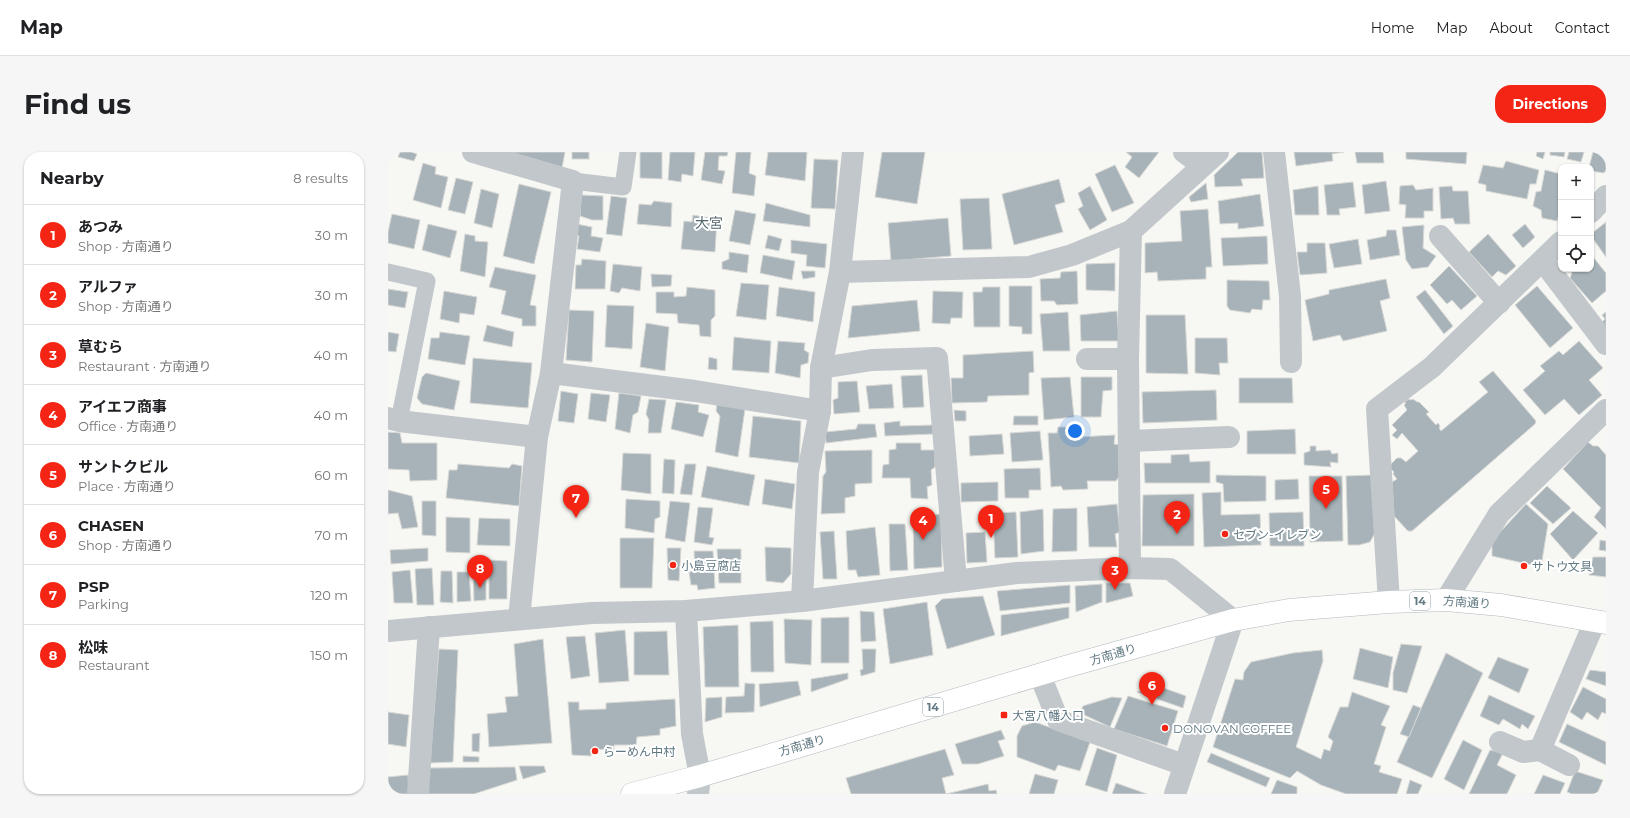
<!DOCTYPE html>
<meta charset="utf-8">
<style>
body{margin:0;font-family:Montserrat,"Noto Sans JP",sans-serif;background:#f6f6f6;color:#202124}
.controls{position:absolute;right:12px;top:12px;display:grid;overflow:hidden;border-radius:8px;box-shadow:0 1px 3px #0004}
.controls button{width:36px;height:36px;display:grid;place-items:center;padding:0;border:0;border-bottom:1px solid #e0e0e0;background:#fff;color:#202124;font:20px sans-serif}
.you{position:absolute;left:687px;top:279px;width:14px;height:14px;margin:-10px;border:3px solid #fff;border-radius:50%;background:#1a73e8;box-shadow:0 0 0 6px #1a73e833}
.badge{display:grid;place-items:center;width:26px;height:26px;border-radius:50%;background:#f52516;color:#fff;font-size:13px;font-weight:700}
.pin{position:absolute;translate:-50% -33px;filter:drop-shadow(0 1px 2px #0008)}
.pin::after{content:'';position:absolute;top:21px;width:14px;height:12px;background:inherit;clip-path:polygon(0 0,100% 0,50% 100%)}
.list{margin:0;padding:0;list-style:none}
h2{display:flex;justify-content:space-between;align-items:center;height:52px;margin:0;padding:0 16px;font-size:17px}
h2 small{font-size:13px;font-weight:400;color:#757577}
.list li{display:grid;grid-template-columns:26px 1fr auto;gap:12px;align-items:center;box-sizing:border-box;height:60px;padding:0 16px;border-top:1px solid #e0e0e0}
.list b{display:block;font-size:15px;white-space:nowrap}
.list p{margin:0;font-size:13px;white-space:nowrap;color:#757577}
.list em{font-size:13px;font-style:normal;color:#757577}
.icon{flex:none;width:22px;height:22px;fill:none;stroke:currentColor;stroke-width:2;stroke-linecap:round;stroke-linejoin:round}
.map{position:relative;flex:none;width:1218px;height:642px;overflow:hidden;border-radius:16px}
header{display:flex;align-items:center;gap:24px;box-sizing:border-box;height:56px;padding:0 20px;background:#fff;border-bottom:1px solid #e0e0e0}
header strong{font-size:19px}
nav{display:flex;gap:22px;margin-inline-start:auto;font-size:14px}
.intro{display:flex;align-items:center;justify-content:space-between;box-sizing:border-box;height:96px;padding:0 24px}
h1{margin:0;font-size:28px}
.button{padding:10px 18px;border-radius:16px;background:#f52516;color:#fff;font-size:14px;font-weight:700}
main{display:flex;gap:24px;padding:0 24px}
aside{flex:1;background:#fff;border-radius:16px;box-shadow:0 1px 3px #0004}
.map>svg:first-child{display:block}
.building{fill:#a7b3b8;stroke:#d8d8d6}
.lines{fill:none;stroke-linecap:round;stroke-linejoin:round}
.primary-casing{stroke:#b2b9bd;stroke-width:23}
.service{stroke:#c1c7ca;stroke-width:17}
.minor{stroke:#c1c7ca;stroke-width:22}
.primary{stroke:#fff;stroke-width:22}
.poi-dot{fill:#f52516;stroke:#fff;stroke-width:1.5}
.labels{text-anchor:middle;dominant-baseline:central;stroke-width:4;stroke-linejoin:round;paint-order:stroke}
.shield{fill:#fff;stroke:#8fa0a8;stroke-width:1}
.shield-label{font-size:11px;font-weight:bold;fill:#5f7882}
.poi-label{font-size:12px;fill:#5f7882;stroke:#fff;text-anchor:start}
.street-label{font-size:12px;fill:#5f7882;stroke:#fff}
.quarter-label{font-size:14px;fill:#52656c;stroke:#fff}
</style>
<header>
<strong>Map</strong>
<nav><a>Home</a><a>Map</a><a>About</a><a>Contact</a></nav>
</header>
<div class="intro"><h1>Find us</h1><a class="button">Directions</a></div>
<main>
<aside>
<h2>Nearby<small>8 results</small></h2>
<ul class="list">
<li><span class="badge">1</span><div><b>あつみ</b><p>Shop · 方南通り</p></div><em>30 m</em></li>
<li><span class="badge">2</span><div><b>アルファ</b><p>Shop · 方南通り</p></div><em>30 m</em></li>
<li><span class="badge">3</span><div><b>草むら</b><p>Restaurant · 方南通り</p></div><em>40 m</em></li>
<li><span class="badge">4</span><div><b>アイエフ商事</b><p>Office · 方南通り</p></div><em>40 m</em></li>
<li><span class="badge">5</span><div><b>サントクビル</b><p>Place · 方南通り</p></div><em>60 m</em></li>
<li><span class="badge">6</span><div><b>CHASEN</b><p>Shop · 方南通り</p></div><em>70 m</em></li>
<li><span class="badge">7</span><div><b>PSP</b><p>Parking</p></div><em>120 m</em></li>
<li><span class="badge">8</span><div><b>松味</b><p>Restaurant</p></div><em>150 m</em></li>
</ul>
</aside>
<div class="map">
<svg width="1218" height="642" viewBox="0 0 1218 642">
<rect width="100%" height="100%" fill="#f7f7f3"/>
<g class="building">
<path d="M12,0h11l6,2 -3,7 -16,-4z"/>
<path d="M126,0h51l-3,16 -48,-13z"/>
<rect x="184" y="0" width="17" height="7"/>
<path d="M252,0h22v27l-22,-1z"/>
<path d="M282,0h25l-2,24 -11,-2 -1,8 -13,-2z"/>
<path d="M317,0h23l-1,4h-8l-1,14 7,1 -3,13 -21,-4z"/>
<path d="M348,0h15l-2,21 7,3 -2,20 -22,-3z"/>
<path d="M380,0h39l-2,29 -40,-6z"/>
<path d="M494,0h43l-8,52 -42,-7z"/>
<path d="M738,0h33l-20,26 -14,-11 7,-10z"/>
<path d="M850,0h24l2,26 -23,1 2,7 -28,1 -1,-12z"/>
<path d="M906,0h50l-12,2 1,7 -37,5z"/>
<path d="M967,0h28l1,11h-27z"/>
<path d="M1018,0h61l-1,12 -60,-5z"/>
<path d="M1149,0h8l-2,7 -7,-3z"/>
<path d="M1162,0h15l-1,5 -14,-2z"/>
<path d="M1181,0h15l-3,10 -14,-3z"/>
<path d="M1205,0l13,2v16l-2,3 -13,-2v-4h-2z"/>
<path d="M426,7l24,1 -3,49 -24,-1z"/>
<path d="M1118,9l33,9 -3,14h-6l-3,15 -41,-8v-6l-8,-2 5,-18 20,3z"/>
<path d="M35,11l13,4 -1,7 13,3 -7,31 -28,-8z"/>
<path d="M727,13l19,38 -22,9 -17,-38z"/>
<path d="M1157,18l16,4v35l-4,12 -15,-3 -1,-8 -8,-4 3,-14 5,-1z"/>
<path d="M68,26l17,4 -8,32 -17,-4z"/>
<path d="M671,27l6,23 -10,3 8,27 -49,13 -12,-51z"/>
<path d="M998,29l4,30 -25,3 -3,-29z"/>
<path d="M965,30l3,25 -17,2 1,6h-13l-3,-30z"/>
<path d="M818,31l2,16 -17,3 -2,-5z"/>
<path d="M131,32l32,8 -17,72 -31,-8z"/>
<path d="M1025,33l3,5 17,-2v23h-9v7h-19l1,-13 -7,-1 1,-18z"/>
<path d="M702,34l17,34 -17,10 -12,-21 5,-3 -5,-13z"/>
<path d="M930,34l1,29h-24l-2,-25z"/>
<path d="M1064,34l1,5h15l2,33h-15l-2,-6 -12,1 -2,-32z"/>
<path d="M93,37l18,5 -7,34 -18,-5z"/>
<path d="M872,42l4,32 -26,3v-6l-18,1 -2,-23z"/>
<path d="M193,43l22,1v24h-11l-12,-4z"/>
<path d="M223,44l16,2 -5,38 -16,-2z"/>
<path d="M601,46l3,51 -29,1 -3,-51z"/>
<path d="M266,49l18,2 -1,24 -34,-3 2,-20 12,1z"/>
<path d="M378,51l44,12v12l-47,-6z"/>
<path d="M820,57l4,58h-6v12l-48,2 -1,-9 -12,1v-30l37,-2 -2,-30z"/>
<path d="M347,58l21,4 -6,31 -21,-4z"/>
<path d="M4,62l28,6 -6,29 -26,-6v-11z"/>
<path d="M305,63l24,4 -2,33 -34,-3 3,-28 8,1z"/>
<path d="M560,66l3,38 -60,5 -3,-38z"/>
<path d="M1218,70v35l-15,-21v-2z"/>
<path d="M40,72l29,7 -7,27 -28,-8z"/>
<path d="M188,72l16,3 -1,9 12,2 -3,14 -23,-3 2,-13 -5,-3z"/>
<path d="M1137,72l10,13 -12,11 -11,-13z"/>
<path d="M1036,73l-1,23 13,8 -8,11 -16,2 -6,-9 -4,-33z"/>
<path d="M999,78h9l4,25 -30,5 -3,-20 19,-4z"/>
<path d="M77,82l10,2v5l13,1 -3,35 -25,-6z"/>
<path d="M1100,82l28,32 -10,9 -8,-4 -6,6 -23,-25z"/>
<path d="M380,83l14,4 -3,12 -14,-3z"/>
<path d="M879,84l1,28 -45,2 -2,-28z"/>
<path d="M970,87l4,25 -28,4 -5,-24z"/>
<path d="M403,88l36,4 -2,24 -19,-2 1,-11 -16,-2z"/>
<path d="M919,91h18l2,30 -27,2 -3,-23h10z"/>
<path d="M341,100l20,3 -2,18 -25,-4v-7l7,-3z"/>
<path d="M375,103l32,6 -3,19 -32,-7z"/>
<path d="M1205,105l13,16v18l-14,12 -22,-25 2,-5 -3,-4h22v-11z"/>
<path d="M194,107l24,2 -1,28h-30l1,-24h5z"/>
<path d="M727,111v28l-29,-1v-26z"/>
<path d="M225,112l29,3 -2,24 -18,-3 -3,5 -9,-2z"/>
<path d="M1061,114l28,30 -16,14 -9,-10 -5,4 -17,-19z"/>
<path d="M107,115l41,8 -6,30 6,1v20h-14v-7l-21,-5 5,-23 -17,-4z"/>
<path d="M413,119h14v6l-12,2z"/>
<path d="M689,119l1,33 -21,1 -3,-4h-13l-1,-22 20,-1 1,-6z"/>
<path d="M263,122l21,1 -1,11 -19,1z"/>
<path d="M998,127l4,19 -10,3 7,30 -44,10 -3,-6 -27,6 -8,-41 24,-6v-4z"/>
<path d="M839,128l42,1 1,19h-7l-1,10 -10,-1 -2,4 -20,-3 -3,-4z"/>
<path d="M353,131l28,2 -3,35 -30,-4z"/>
<path d="M621,134h23v48h-10v-7l-13,-1z"/>
<path d="M1149,134l36,42 -23,20 -35,-43z"/>
<path d="M299,135l28,3v26l-4,4v17l-11,-1 -1,-11 -21,-2 -1,-9 -21,-1v-21h18v5l12,-1z"/>
<path d="M391,135l36,5 -2,30 -37,-6z"/>
<path d="M595,135h17v40h-26l-1,-35h9z"/>
<path d="M0,137l20,3 -3,16 -17,-3z"/>
<path d="M1037,138l28,36 -9,8 -28,-37z"/>
<path d="M56,139l33,6 -3,18 -14,-2 -1,10 -19,-4z"/>
<path d="M545,139l30,1 -1,26h-11l-1,6 -18,-1z"/>
<path d="M529,148l3,31 -72,7 4,-32z"/>
<path d="M219,153l27,1 -2,43 -27,-2z"/>
<path d="M181,158l25,1 -2,51 -26,-2z"/>
<path d="M729,159l2,30h-38l-1,-26z"/>
<path d="M680,160l2,39h-27l-3,-37z"/>
<path d="M1218,160v17l-6,-5 5,-5 -3,-4z"/>
<path d="M758,163h39l3,59 -42,-1z"/>
<path d="M258,171l23,4 -4,44 -25,-4z"/>
<path d="M99,173l27,7 -2,15 -29,-6z"/>
<path d="M0,180l11,2 -3,18 -8,-1z"/>
<path d="M52,180l30,4 -5,29 -37,-6 3,-21h8z"/>
<path d="M346,185l37,4 -2,32 -37,-3z"/>
<path d="M807,186h32l1,25h-9l1,12 -25,-2z"/>
<path d="M390,189l27,2 -1,7 5,3 -1,10 -7,2 -1,13 -25,-5z"/>
<path d="M1191,189l24,27 -14,12 13,15 -23,20 -15,-16 -19,16 -22,-25 22,-19 -5,-5 19,-15 4,4z"/>
<path d="M645,199l1,21 -5,1v22l-41,1 -1,6 -35,1 -1,-25h12v-23z"/>
<path d="M321,205l8,2v11l-9,-1z"/>
<path d="M85,206l59,5 -4,45 -58,-5z"/>
<path d="M1105,219l43,50 -1,3 -123,107h-4l-14,-15 -2,-34 5,-3 -4,-5 1,-2 -4,-4 1,-4 6,-6h4l5,4 12,-11 -16,-18 -5,6 -5,-4 5,-5 -5,-5 15,-15 -3,-5 2,-2 -2,-1 5,-3 2,1 2,-1 4,3h2l10,10 -3,2 10,11 2,-2 2,3 -1,2 2,3 47,-39 -9,-10z"/>
<path d="M38,221l34,8 -6,29 -32,-6 -5,-6 5,-21z"/>
<path d="M534,223l2,32 -21,1 -2,-32z"/>
<path d="M682,225l4,40 -30,3 -3,-42z"/>
<path d="M693,225h31v13l-9,1 -2,26h-20z"/>
<path d="M851,226h53l1,25h-54z"/>
<path d="M469,229l3,31 -26,2 -1,-14 5,-2v-16z"/>
<path d="M504,232l2,24 -25,1 -3,-23z"/>
<path d="M828,238l1,30 -74,3 -1,-31z"/>
<path d="M173,239l17,3 -4,29 -16,-2z"/>
<path d="M203,241l19,2 -4,27 -18,-3z"/>
<path d="M231,241l22,3 -3,16 -5,3 -3,18 -15,-4z"/>
<path d="M261,247l17,1 -5,33h-13l1,-13 -3,-6z"/>
<path d="M288,250l23,3 -1,7 11,3 -6,22 -32,-8z"/>
<path d="M329,252l28,5 -7,48 -23,-5 5,-36 -4,-5z"/>
<path d="M566,258l12,1v10h-11z"/>
<path d="M365,264l48,5 -2,42 -50,-6z"/>
<path d="M626,264h24v9h-25z"/>
<path d="M512,269v5l33,-1v9l-48,2 -1,-13z"/>
<path d="M470,272h17l2,13 -51,6 -1,-11 31,-3z"/>
<path d="M670,275h14v5l6,-1v6l37,-2 -1,9 6,1v30l-4,6h-29l1,8 -25,1 -2,-4 -10,1 -3,-54h9z"/>
<path d="M907,277l1,25h-49v-23z"/>
<path d="M652,279l3,29 -31,2 -2,-29z"/>
<path d="M0,280l12,1 2,10h35v37l-27,1 -1,-11 -21,-1z"/>
<path d="M614,282l2,20 -34,2 -1,-20z"/>
<path d="M1200,290l5,4h5l8,9v74l-12,-12 7,-9 -38,-39z"/>
<path d="M508,291h25v7h14v17l-4,3 1,15 -5,2 1,12 -17,-1 -1,-20h-28l1,-13 6,-1v-14l7,-1z"/>
<path d="M922,294h6v5l14,-1 2,4 6,-1v10l-8,-1 1,5 -27,-2v-12l6,-2z"/>
<path d="M484,298v33l-17,1v12l-10,2v15l-24,1 2,-38 3,-4 -1,-21z"/>
<path d="M235,301l28,1v40l-30,-4z"/>
<path d="M801,302l1,8 20,-1v22h-65l-1,-20h27v-8z"/>
<path d="M276,307l11,1 -1,34 -12,-1z"/>
<path d="M70,312l51,4 3,-4 10,2 -3,40 -73,-8 3,-28h8z"/>
<path d="M297,312h11l-4,31 -12,-1z"/>
<path d="M319,314l48,9 -6,31 -48,-9z"/>
<path d="M652,316l1,22h-12v8h-24l-1,-29z"/>
<path d="M828,323l50,1v25l-42,1 -1,-18 -7,-2z"/>
<path d="M985,323l2,58 -5,9 -11,3h-11l-2,-69z"/>
<path d="M921,324h33l1,65 -33,1z"/>
<path d="M377,327l30,5 -3,25 -30,-5z"/>
<path d="M910,327l1,20 -24,1v-20z"/>
<path d="M610,330v19l-37,1v-19z"/>
<path d="M1159,334l24,22 -18,16 -23,-21z"/>
<path d="M0,338l24,6 6,31 -16,2 -4,-16 -10,1z"/>
<path d="M833,340v23l39,-1 1,31 -57,2 -2,-54z"/>
<path d="M806,342v52h-52l1,-51z"/>
<path d="M238,347l34,2v16l-5,2 -1,14 -29,-5z"/>
<path d="M34,349h14v35l-14,-1z"/>
<path d="M282,349l20,2 -5,39 -20,-4z"/>
<path d="M729,352l3,28 -5,2 2,13h-28l-2,-40z"/>
<path d="M1138,352l22,20 -7,43 -49,-11v-15z"/>
<path d="M310,355l15,1 -4,29 5,1 -2,7 -18,-3z"/>
<path d="M689,356v43l-25,1 1,-43z"/>
<path d="M655,357l1,42 -23,3 -1,-42z"/>
<path d="M1185,359l25,22 -25,27 -23,-26z"/>
<path d="M628,360l2,45 -23,1 -2,-45z"/>
<path d="M915,360l1,34h-34l-1,-33z"/>
<path d="M553,362l1,53 -28,2 -1,-52z"/>
<path d="M58,365l24,1v35l-24,-1z"/>
<path d="M91,366l31,1v27l-33,-1z"/>
<path d="M501,372h16l3,46 -18,1z"/>
<path d="M487,375l5,48 -22,2 -2,-7h-8l-2,-39z"/>
<path d="M446,379l3,48h-14l-3,-47z"/>
<path d="M597,380l2,30 -20,1 -1,-30z"/>
<path d="M232,386h34l-2,50h-32z"/>
<path d="M1212,388l6,1v10l-7,-1z"/>
<path d="M377,395l26,1v26l-8,9 -17,-2z"/>
<path d="M40,396v13l-37,3 -1,-14z"/>
<path d="M279,396h14l-2,33 -11,-1z"/>
<path d="M329,397h24v34h-22z"/>
<path d="M306,399h19l2,37 -17,2 -1,-5h-6l-2,-13 6,-1z"/>
<path d="M1205,405h13v20l-17,-2z"/>
<path d="M101,408l18,1v38h-18z"/>
<path d="M85,414h13v34l-12,1z"/>
<path d="M44,416l2,37h-17l-2,-36z"/>
<path d="M22,418l3,33h-19l-2,-31z"/>
<path d="M53,419h11l1,32 -13,-1z"/>
<path d="M69,420h12l2,29 -14,1z"/>
<path d="M718,431h24l3,13 -27,7z"/>
<path d="M714,432v18l-26,10 -1,-26z"/>
<path d="M682,433v18l-70,8 -3,-20z"/>
<path d="M595,444l12,39 -48,14 -12,-43 7,-7z"/>
<path d="M539,450l6,53 -43,9 -7,-55z"/>
<path d="M681,455v11l-68,18v-21z"/>
<path d="M472,459l14,1 2,29 -15,1z"/>
<path d="M461,465v46h-28v-45z"/>
<path d="M396,467l28,1 -1,45 -26,-2z"/>
<path d="M385,469l1,51h-23l-1,-50z"/>
<path d="M350,473l1,62h-34l-2,-60z"/>
<path d="M237,478l4,51 -30,2 -4,-50z"/>
<path d="M279,479l2,44h-35v-43z"/>
<path d="M197,484l5,40 -19,3 -5,-42z"/>
<path d="M155,487l9,104 -63,4 -2,-33 20,-2 -2,-15 13,-1 -4,-52z"/>
<path d="M1013,492l21,2 -15,47 -14,-3v-17z"/>
<path d="M972,496l33,9 -5,31 -35,-9z"/>
<path d="M51,497l19,1 -5,112 -23,1z"/>
<path d="M474,497h14l-1,23 -14,4 -1,-6 3,-1z"/>
<path d="M934,498l1,11 -27,86 25,12 3,-10 6,2 3,-10 -5,-4 12,-30h8l4,-15 38,14 -9,19 5,2 -12,37 7,2 -2,6 23,7 -5,15h-51l-25,-9 -24,-14 -7,7 -77,-31 22,-68 8,1 1,-8 7,-10 42,-9z"/>
<path d="M1058,501l37,20 -51,105 -35,-16z"/>
<path d="M1110,505l31,12 -10,24 -31,-15z"/>
<path d="M1202,518l16,2v14l-20,-7z"/>
<path d="M460,521v6l-37,13v-13z"/>
<path d="M410,529l3,14 -41,12 -1,-23z"/>
<path d="M357,531l10,1 -1,28 -29,1 1,-16 18,-1z"/>
<path d="M770,534l28,10 -3,12 -46,-16z"/>
<path d="M1195,535l23,12v15l-4,-2 -4,8 -11,-8 -5,8 -12,-8z"/>
<path d="M1101,543l46,21 -7,13 -6,-5 -2,5 -17,-10 -4,6 -19,-9z"/>
<path d="M740,544l50,15 -11,35 -53,-17z"/>
<path d="M334,545v20l-17,5 1,-24z"/>
<path d="M724,545l10,1 -12,29 -30,-14 3,-7z"/>
<path d="M287,547l1,27 -16,3v6l-23,2 -1,8h-22v5l-23,-1v7l-19,-1 -4,-53h11v8l27,-1v-6z"/>
<path d="M1025,553l8,3 -12,29 -9,-3z"/>
<path d="M0,560l21,3 -3,32 -18,-3z"/>
<path d="M647,570l55,20 -10,29 -22,-6 -3,6 -38,-14v-21l5,-10z"/>
<path d="M1179,572l39,18v23l-47,-23z"/>
<path d="M613,578l4,9 -7,2 6,15 -26,8h-16l-7,-20z"/>
<path d="M92,581l-1,19 -7,-1v-17z"/>
<path d="M1075,588l19,10 -18,40 -20,-11z"/>
<path d="M709,596l20,7 -10,37 -22,-7z"/>
<path d="M557,597l9,26 -12,3 4,16 42,-10 1,7 7,-1 1,4h-146l-5,-16z"/>
<path d="M1102,598l13,3 -6,12 19,10 -9,19h-38z"/>
<path d="M823,601l59,25 -4,9 -59,-25z"/>
<path d="M75,604l16,1v5h-16z"/>
<path d="M131,614h25l2,6 -23,7z"/>
<path d="M127,615l2,13 -43,14h-48v-26z"/>
<path d="M1187,619l28,9 -6,14h-25l-5,-2z"/>
<path d="M647,622l23,6 -4,14h-25z"/>
<path d="M20,623l1,19h-21v-17z"/>
<path d="M1155,623l22,8 -5,11h-26z"/>
<path d="M889,628l20,7v7h-26z"/>
<path d="M1022,628l12,5 -4,9h-12z"/>
<path d="M728,631l31,11h-35z"/>
</g>
<g class="lines">
<g class="primary-casing">
<path id="primary" d="M244,642l68,-18 365,-109 168,-47 56,-10 100,-8 57,-2 55,5 105,18"/>
</g>
<g class="service">
<path d="M185,29l50,6 5,-35"/>
<path d="M0,120l39,9 -28,140"/>
</g>
<g class="minor">
<path d="M85,0l100,29 -22,192 -14,64 -18,182"/>
<path d="M796,0l18,13"/>
<path d="M886,0l16,144 1,66"/>
<path d="M1203,60l15,-16"/>
<path d="M1052,84l59,67"/>
<path d="M1155,109l63,83"/>
<path d="M452,120l189,-5 43,-12 59,-24 87,-79"/>
<path d="M699,207h41"/>
<path d="M433,216l51,-8 65,-2 19,223"/>
<path d="M163,221l144,18 125,20"/>
<path d="M0,266l11,3 138,16"/>
<path d="M741,289l100,-4"/>
<path d="M742,416l-2,-209 3,-128"/>
<path d="M1058,448l53,-86 107,-104"/>
<path d="M414,449l6,-129 12,-61 1,-43 19,-96 13,-120"/>
<path d="M1001,450l-12,-193 55,-42 129,-125"/>
<path d="M298,459l6,123 8,42 -2,18"/>
<path d="M0,479l204,-18 94,-2 116,-10 215,-28 113,-5 40,1 63,51 -58,174"/>
<path d="M652,523l18,45 126,45"/>
<path d="M1112,590l23,10 17,-2 29,15"/>
<path d="M1152,598l55,-129"/>
<path d="M30,642l11,-167"/>
</g>
<use href="#primary" class="primary"/>
</g>
<g class="poi-dot">
<circle cx="837" cy="382" r="4"/>
<circle cx="285" cy="413" r="4"/>
<circle cx="1136" cy="414" r="4"/>
<rect x="612" y="559" width="8" height="8" rx="2"/>
<circle cx="777" cy="576" r="4"/>
<circle cx="207" cy="599" r="4"/>
</g>
<g class="labels">
<g class="shield">
<rect x="1022" y="440" width="20" height="18" rx="3"/>
<rect x="535" y="546" width="20" height="18" rx="3"/>
</g>
<g class="shield-label">
<text x="1032" y="449">14</text>
<text x="545" y="555">14</text>
</g>
<g class="poi-label">
<text x="845" y="382">セブン-イレブン</text>
<text x="293" y="413">小島豆腐店</text>
<text x="1144" y="414">サトウ文具</text>
<text x="624" y="563">大宮八幡入口</text>
<text x="785" y="576">DONOVAN COFFEE</text>
<text x="215" y="599">らーめん中村</text>
</g>
<g class="street-label">
<text transform="translate(1079 450) rotate(4)">方南通り</text>
<text transform="translate(725 502) rotate(-16)">方南通り</text>
<text transform="translate(414 593) rotate(-16)">方南通り</text>
</g>
<g class="quarter-label">
<text x="321" y="71">大宮</text>
</g>
</g>
</svg>
<div class="controls">
<button>+</button>
<button>−</button>
<button><svg class="icon" aria-label="locate" viewBox="0 0 24 24"><circle cx="12" cy="12" r="6"/><path d="M12 2v4M12 18v4M2 12h4M18 12h4"/></svg></button>
</div>
<div class="you"></div>
<div class="pin badge" style="left:603px;top:386px">1</div>
<div class="pin badge" style="left:789px;top:382px">2</div>
<div class="pin badge" style="left:727px;top:438px">3</div>
<div class="pin badge" style="left:535px;top:388px">4</div>
<div class="pin badge" style="left:938px;top:357px">5</div>
<div class="pin badge" style="left:764px;top:553px">6</div>
<div class="pin badge" style="left:188px;top:366px">7</div>
<div class="pin badge" style="left:92px;top:436px">8</div>
</div>
</main>
